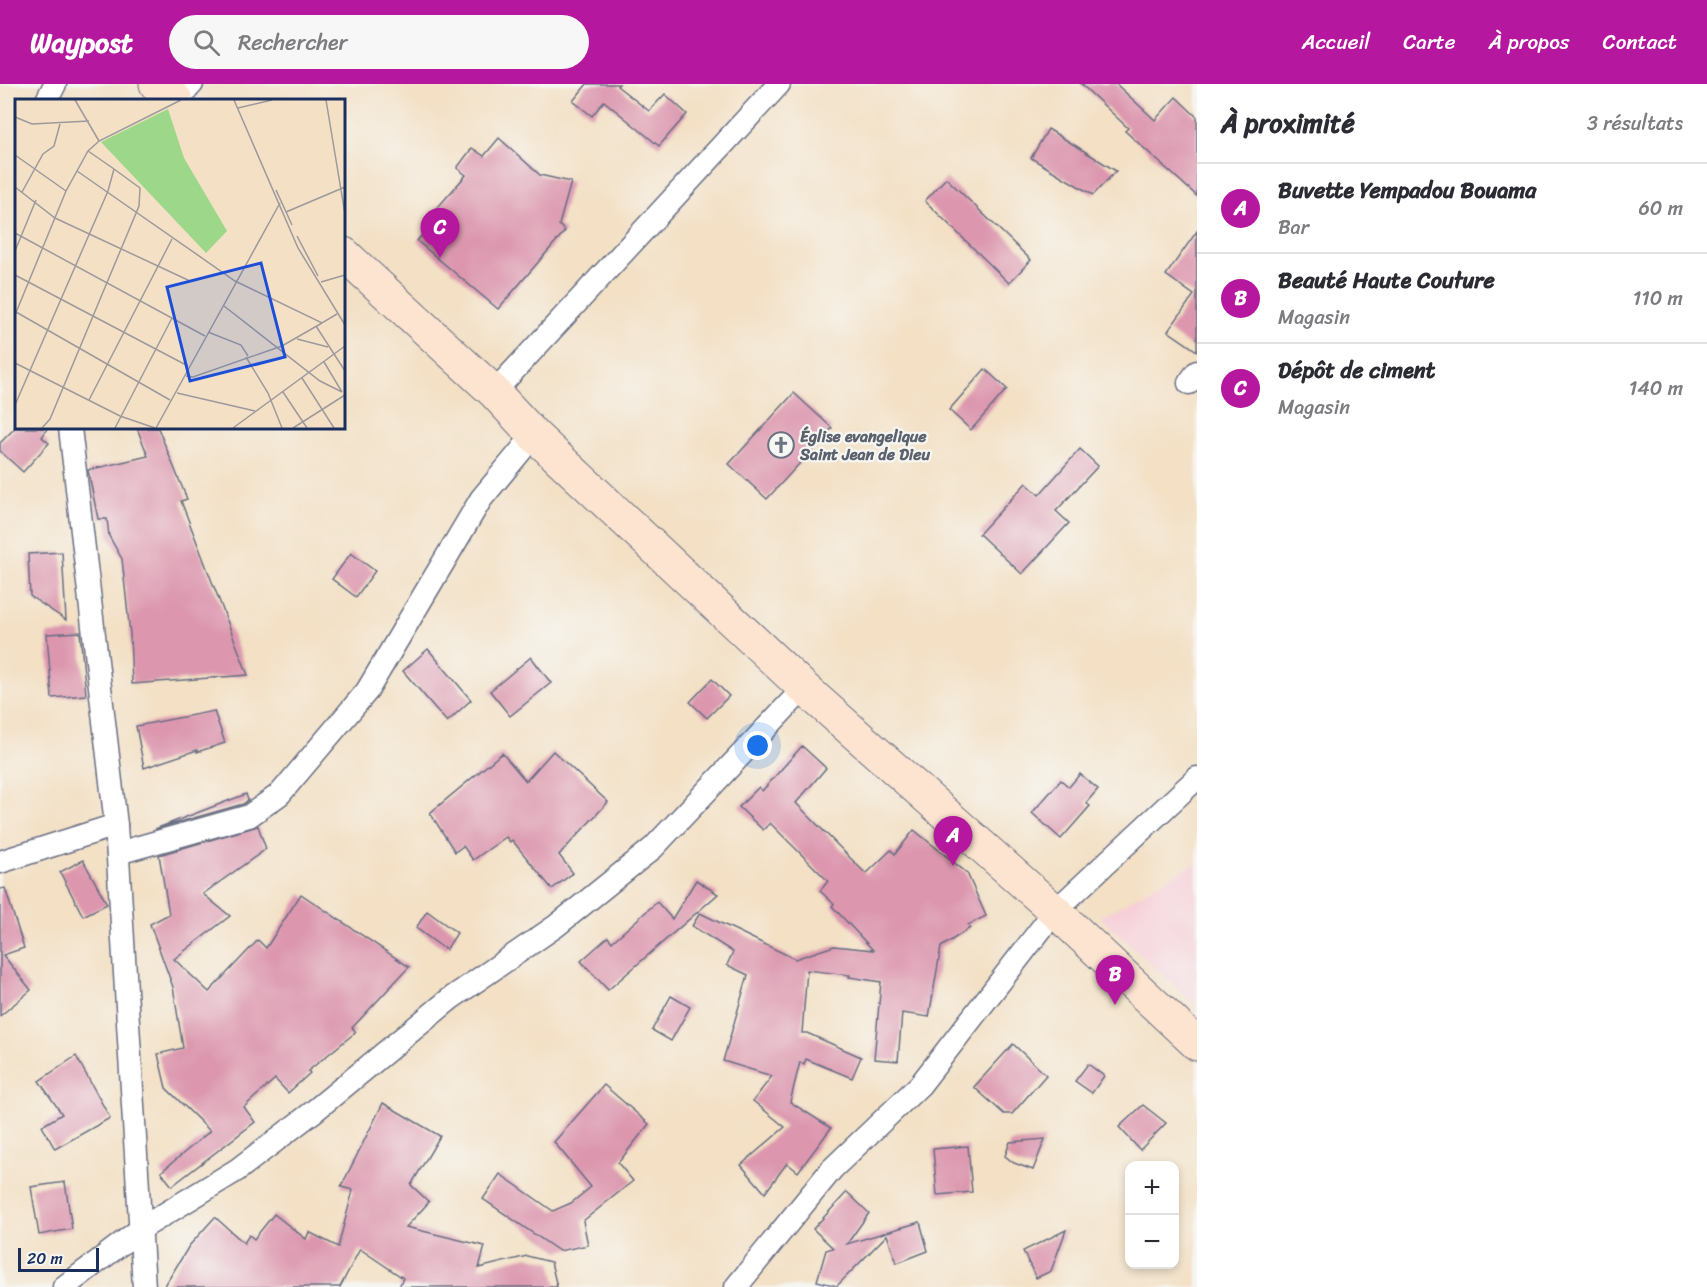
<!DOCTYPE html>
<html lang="fr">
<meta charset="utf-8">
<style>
body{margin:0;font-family:Sriracha,sans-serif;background:#f7f7f7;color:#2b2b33}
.controls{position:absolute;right:18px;bottom:18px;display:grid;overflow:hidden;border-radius:12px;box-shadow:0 3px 9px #0003}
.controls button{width:54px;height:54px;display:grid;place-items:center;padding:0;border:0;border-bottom:2px solid #e1e1e2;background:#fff;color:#2b2b33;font:30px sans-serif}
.scale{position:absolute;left:18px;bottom:15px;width:81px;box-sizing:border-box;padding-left:6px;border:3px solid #1b2f5e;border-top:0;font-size:16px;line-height:21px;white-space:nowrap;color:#1b2f5e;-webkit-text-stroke:4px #f6f6f2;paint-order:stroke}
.you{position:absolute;left:758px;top:662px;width:21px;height:21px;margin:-15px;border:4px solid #fff;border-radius:50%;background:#1a73e8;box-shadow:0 0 0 9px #1a73e833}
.badge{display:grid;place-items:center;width:39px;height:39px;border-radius:50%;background:#b5179e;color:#fff;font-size:20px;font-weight:700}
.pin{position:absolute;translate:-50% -50px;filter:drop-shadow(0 2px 3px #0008)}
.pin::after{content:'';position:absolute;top:32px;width:21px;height:18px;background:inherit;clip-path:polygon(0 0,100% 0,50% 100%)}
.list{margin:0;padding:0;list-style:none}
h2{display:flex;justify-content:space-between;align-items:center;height:78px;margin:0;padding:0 24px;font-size:26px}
h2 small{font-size:20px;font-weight:400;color:#7c7c81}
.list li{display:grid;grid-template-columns:39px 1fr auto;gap:18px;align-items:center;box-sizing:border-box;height:90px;padding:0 24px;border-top:2px solid #e1e1e2}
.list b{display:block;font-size:22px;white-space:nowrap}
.list p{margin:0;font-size:20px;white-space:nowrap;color:#7c7c81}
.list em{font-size:20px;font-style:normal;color:#7c7c81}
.icon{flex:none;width:33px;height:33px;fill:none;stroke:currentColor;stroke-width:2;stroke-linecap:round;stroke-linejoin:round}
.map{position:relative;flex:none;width:1197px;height:1203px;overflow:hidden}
header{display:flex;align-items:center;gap:36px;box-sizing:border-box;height:84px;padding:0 30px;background:#b5179e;color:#fff}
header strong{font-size:28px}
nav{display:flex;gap:33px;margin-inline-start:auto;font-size:21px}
.search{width:420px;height:54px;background:#f7f7f7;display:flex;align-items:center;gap:15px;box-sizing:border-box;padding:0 21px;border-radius:33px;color:#7c7c81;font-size:22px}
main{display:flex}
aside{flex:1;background:#fff}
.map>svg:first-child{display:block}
.built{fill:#f6cfd8}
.building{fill:#dc97ae}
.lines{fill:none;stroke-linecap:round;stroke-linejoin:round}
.street-casing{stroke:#676d82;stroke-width:25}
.secondary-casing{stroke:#676d82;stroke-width:35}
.street{stroke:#fff;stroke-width:22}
.secondary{stroke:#fde4d0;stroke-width:33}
.labels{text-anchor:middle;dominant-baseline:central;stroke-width:4.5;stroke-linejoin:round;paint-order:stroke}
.worship-label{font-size:16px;font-weight:bold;fill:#5b616d;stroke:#f6f6f2;text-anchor:start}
.inset-road{fill:none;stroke:#9d999c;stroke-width:1.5}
.view{fill:#1d4ed8;fill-opacity:0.15;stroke:#1d4ed8;stroke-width:3}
.inset-edge{fill:none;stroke:#1b2f5e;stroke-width:3}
</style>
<header>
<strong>Waypost</strong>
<div class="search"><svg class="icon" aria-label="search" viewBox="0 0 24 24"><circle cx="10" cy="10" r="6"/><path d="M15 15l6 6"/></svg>Rechercher</div>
<nav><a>Accueil</a><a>Carte</a><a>À propos</a><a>Contact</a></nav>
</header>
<main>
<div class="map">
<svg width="1197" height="1203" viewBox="0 0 1197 1203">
<rect width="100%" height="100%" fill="#f6f6f2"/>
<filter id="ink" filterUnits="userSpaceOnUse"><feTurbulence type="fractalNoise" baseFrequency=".0167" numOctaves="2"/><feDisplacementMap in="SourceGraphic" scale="12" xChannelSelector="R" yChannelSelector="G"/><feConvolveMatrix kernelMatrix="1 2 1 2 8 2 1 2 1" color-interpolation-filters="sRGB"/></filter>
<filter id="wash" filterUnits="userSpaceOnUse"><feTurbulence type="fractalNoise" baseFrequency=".008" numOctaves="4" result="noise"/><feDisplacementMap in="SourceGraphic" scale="24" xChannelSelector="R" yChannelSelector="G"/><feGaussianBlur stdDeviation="1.35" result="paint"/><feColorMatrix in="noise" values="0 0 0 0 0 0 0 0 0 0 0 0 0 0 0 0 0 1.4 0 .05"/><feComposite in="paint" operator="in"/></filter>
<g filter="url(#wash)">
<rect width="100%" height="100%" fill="#f3e0c5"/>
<path class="built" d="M1197,778v145l-97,-90z"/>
<g id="blocks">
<g class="building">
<path d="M587,0h32l-2,2 32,25 16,-17 22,20 -28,32 -55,-45 -12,15 -19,-15z"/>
<path d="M1081,0h35l39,36 21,-23 21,20v79l-72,-65 3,-3z"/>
<path d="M1048,45l28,17 40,25 -23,24 -62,-37z"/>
<path d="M499,54l41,37 31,7 -12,43 6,6 -67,78 -81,-68 13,-15 -6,-3 42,-48 -9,-7 15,-20 12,8z"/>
<path d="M946,94l85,82 -22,23 -84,-82z"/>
<path d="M1197,147v120l-29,-20 26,-36 -28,-20z"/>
<path d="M985,285l22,20 -36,41 -22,-20z"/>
<path d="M794,309l38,35 -65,71 -38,-35z"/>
<path d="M15,344h33l-6,9 7,6 -26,29 -23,-21v-8z"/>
<path d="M137,344h21l29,71 -6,2 67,174 -116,9 -2,-50 -8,-75 -13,-23 -2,-17h-9l-10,-49 60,-14z"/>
<path d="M1080,365l18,17 -42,45 13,12 -47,51 -43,-40 47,-51 13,12z"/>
<path d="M62,468l4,68 -36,-24 -2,-42z"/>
<path d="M351,469l24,18 -19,26 -24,-18z"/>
<path d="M80,548l6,63 -34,3 -5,-64z"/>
<path d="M428,565l43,51 -24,22 -44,-51z"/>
<path d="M531,573l20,26 -41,33 -20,-25z"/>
<path d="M712,595l17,17 -22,22 -17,-16z"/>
<path d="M214,627l11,32 -28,9v-2l-53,18 -8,-42z"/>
<path d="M802,662l24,22 -30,35 70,71 25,-24 4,4 19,-24 53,43 19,43 -18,9 2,3 -29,19 -12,70 -27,-4 -4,48 -24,-2 7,-77 -32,-5 1,-2 -43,-5 -5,63h5l54,24 -9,21 -46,-19 -2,5 -4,-2 -10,40 41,26 -33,44 -11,-9 -22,30 -24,-28 44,-38 -32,-26 19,-25 -49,-15 25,-86 -21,-10 6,-13 -41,-26 8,-13 95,46 39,-13 39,4 -41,-44 2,-2 -14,-13 8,-10 -58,-58 -7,7 -24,-23 20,-20 3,4z"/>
<path d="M553,667l55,51 -49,53 14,18 -21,16 -40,-49 -2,2 -4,-5 -33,23 -10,-14 -8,6 -25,-39 72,-60 24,28z"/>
<path d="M1080,690l18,15 -12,14 4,3 -29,33 -29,-26 29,-33 8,7z"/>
<path d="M246,710l2,6 -5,4 -88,25z"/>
<path d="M258,742l8,23 -63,45 27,22 -56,43 35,33 49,-52 8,8 35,-54 108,73 -57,61 4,4 -48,39 2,2 -22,20 -13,-14 -31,28 11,15 -83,64 -11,-14 49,-41 -44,-43 -8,-34 25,-6 -10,-61 -23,-63 19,-10 -10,-59z"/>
<path d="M83,776l24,44 -24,12 -23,-44z"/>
<path d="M696,796l22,14 -110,96 -27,-29 27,-24 4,5 45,-40 15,17z"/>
<path d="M5,804l19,60 -21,7 28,35 -31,26v-127z"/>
<path d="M427,827l30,22 -11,17 -30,-22z"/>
<path d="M671,912l19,11 -19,34 -19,-11z"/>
<path d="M1013,960l33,31 -34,39h-8l-30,-27z"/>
<path d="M76,972l34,62 -55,31 -13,-23 20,-12 -23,-33z"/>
<path d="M1088,980l16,12 -12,17 -17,-12z"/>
<path d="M604,1001l45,39 -31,39 15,18 -50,40 5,24 -29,6 -76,-52 17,-25 53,37 18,-8 20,-16 -37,-45z"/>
<path d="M383,1019l57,33 -29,49 18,17 -23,25 79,19 -6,22 48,-12 24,6 6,25h-158l4,-9 -43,-29 -20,38h-176l25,-41 26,-29 29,26 5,-8 5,4 20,-25 32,25 3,-7 29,15 15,-57 -12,-3z"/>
<path d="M1143,1021l23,18 -26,27 -21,-23z"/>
<path d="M1045,1055l-12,31 -19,-7 -9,-7 5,-14z"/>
<path d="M968,1062l4,46 -35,3 -4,-46z"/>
<path d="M65,1098l7,47 -33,6 -8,-48z"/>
<path d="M847,1108l22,21 -22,31 73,-22 8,29 -31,12 -10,-28 -50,51 -20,-5 9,-31 7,-2 -20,-19z"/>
<path d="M1066,1146l-15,41 -15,7 -13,-27z"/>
</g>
</g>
</g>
<g filter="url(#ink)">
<use href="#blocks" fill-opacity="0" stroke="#676d82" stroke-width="1.5"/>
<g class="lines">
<g class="street-casing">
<g id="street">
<path d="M47,16l8,-16"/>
<path d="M177,16l15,-16"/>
<path d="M1189,299l8,-11"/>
<path d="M494,308l285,-308"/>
<path d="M70,344l46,397 28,462"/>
<path d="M118,769l131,-37 31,-22 87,-103 114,-192 53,-64"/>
<path d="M0,778l116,-37"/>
<path d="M64,1203l78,-59 95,-58 76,-58 137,-113 106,-73 97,-78 151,-160"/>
<path d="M736,1203l96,-118 88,-84 135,-174 142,-133"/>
</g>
</g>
<g class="secondary-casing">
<g id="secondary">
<path d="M156,0l20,16"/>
<path d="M344,170l150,138 40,43 270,253 251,223 142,133"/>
</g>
</g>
<use href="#street" class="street"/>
<use href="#secondary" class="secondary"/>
</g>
</g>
<defs>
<g id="church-ring" transform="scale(1.35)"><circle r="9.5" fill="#f6f6f2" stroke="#6b7280" stroke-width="1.5"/><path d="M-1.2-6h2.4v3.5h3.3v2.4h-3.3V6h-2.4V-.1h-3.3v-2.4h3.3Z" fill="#6b7280"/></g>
</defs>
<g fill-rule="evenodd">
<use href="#church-ring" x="781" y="361"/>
</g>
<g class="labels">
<g class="worship-label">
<text x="800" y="352">Église evangelique<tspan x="800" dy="18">Saint Jean de Dieu</tspan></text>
</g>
</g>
<g transform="translate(15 15)">
<rect width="330" height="330" fill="#f3e0c5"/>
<path d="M153,10l16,49 43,73 -21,22 -105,-111z" fill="#9dd78a"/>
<path class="inset-road" d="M60,1l24,41M219,1l64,148 47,77M311,1l19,114M223,9l34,-8M0,18l17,7 57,-3M0,56l51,36M62,72l158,110 87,42 15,-9M0,88l40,31 135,63M261,91l16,35M7,93l21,-38 11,-8 6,-22M271,113l59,-25M0,134l190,103M282,137l21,40M0,152l21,-51M0,176l173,91M306,183l24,-7M209,207l96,75 22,11M1,213l154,88M0,216l51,-124 22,-40 11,-10 82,-41M301,227l29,45M193,233l33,13 7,11M282,240l31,8M231,258l22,36 14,35M309,263l18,30M0,264l105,53 35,12M171,277l7,1 89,-31 40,-23M287,279l32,50M268,293l24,36M162,294l78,18M74,301l83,-161M0,306l93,-214 6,-22 -26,-18M27,329l8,-9 89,-213 1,-18 -26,-19M100,329l57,-110M141,329l124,-225M218,329l112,-82M278,329l52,-33"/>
<path class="view" d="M246,164l24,94 -95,24 -23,-94z"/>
<rect width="330" height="330" class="inset-edge"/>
</g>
</svg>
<div class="controls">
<button>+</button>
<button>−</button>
</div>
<div class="scale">20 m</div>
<div class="you"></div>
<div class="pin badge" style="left:953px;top:782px">A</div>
<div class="pin badge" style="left:1115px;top:921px">B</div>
<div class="pin badge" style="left:440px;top:174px">C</div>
</div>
<aside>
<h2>À proximité<small>3 résultats</small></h2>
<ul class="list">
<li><span class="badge">A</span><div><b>Buvette Yempadou Bouama</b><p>Bar</p></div><em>60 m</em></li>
<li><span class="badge">B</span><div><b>Beauté Haute Couture</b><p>Magasin</p></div><em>110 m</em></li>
<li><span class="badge">C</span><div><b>Dépôt de ciment</b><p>Magasin</p></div><em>140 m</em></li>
</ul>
</aside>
</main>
